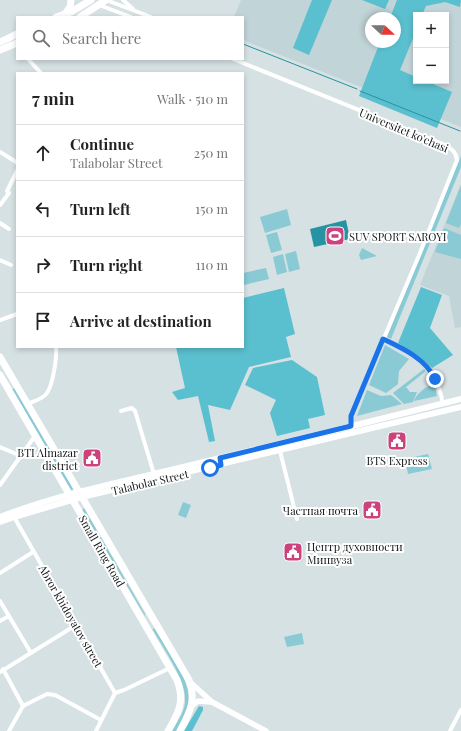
<!DOCTYPE html>
<meta charset="utf-8">
<style>
body{margin:0;font-family:"Playfair Display",serif;background:#f6f6f6;color:#222}
.controls{position:absolute;right:12px;top:12px;display:grid;overflow:hidden;border-radius:0px;box-shadow:0 2px 6px #0003}
.controls button{width:36px;height:36px;display:grid;place-items:center;padding:0;border:0;border-bottom:1px solid #e0e0e0;background:#fff;color:#222;font:20px sans-serif}
.compass{position:absolute;left:365px;top:12px;width:36px;height:36px;border-radius:50%;background:#fff;box-shadow:0 2px 6px #0003;rotate:112deg}
.stop{position:absolute;width:12px;height:12px;margin:-9px;border:3px solid #1a73e8;border-radius:50%;background:#fff}
.stop.end{background:#1a73e8;border-color:#fff;box-shadow:0 1px 4px #0008}
.list{margin:0;padding:0;list-style:none}
h2{display:flex;justify-content:space-between;align-items:center;height:52px;margin:0;padding:0 16px;font-size:17px}
h2 small{font-size:13px;font-weight:400;color:#767676}
.list li{display:grid;grid-template-columns:26px 1fr auto;gap:12px;align-items:center;box-sizing:border-box;height:56px;padding:0 16px;border-top:1px solid #e0e0e0}
.list b{display:block;font-size:15px;white-space:nowrap}
.list p{margin:0;font-size:13px;white-space:nowrap;color:#767676}
.list em{font-size:13px;font-style:normal;color:#767676}
.icon{flex:none;width:22px;height:22px;fill:none;stroke:currentColor;stroke-width:2;stroke-linecap:round;stroke-linejoin:round}
.map{position:relative;flex:none;width:461px;height:731px;overflow:hidden}
.search{position:absolute;background:#fff;box-shadow:0 2px 6px #0003;left:16px;top:16px;width:228px;height:44px;display:flex;align-items:center;gap:10px;box-sizing:border-box;padding:0 14px;border-radius:0px;color:#767676;font-size:15px}
.panel{position:absolute;background:#fff;box-shadow:0 2px 6px #0003;left:16px;top:72px;width:228px;height:276px;border-radius:0px}
.map>svg:first-child{display:block}
.built{fill:#c1d4d8;fill-rule:evenodd}
.green{fill:#89cad5}
.forest{fill:#5abfce}
.water{fill:#2593a2}
.lines{fill:none;stroke-linecap:round;stroke-linejoin:round}
.stream{stroke:#2593a2;stroke-width:1}
.minor{stroke:#fff;stroke-width:4}
.tertiary{stroke:#fff;stroke-width:5.5}
.secondary{stroke:#fff;stroke-width:6}
.primary{stroke:#fff;stroke-width:7}
.trunk{stroke:#fff;stroke-width:7}
.route{stroke:#1a73e8;stroke-width:5}
.labels{text-anchor:middle;dominant-baseline:central;stroke-width:4;stroke-linejoin:round;paint-order:stroke}
.street-label{font-size:11px;fill:#121617;stroke:#fff}
.poi-label{font-size:11px;fill:#121617;stroke:#fff;text-anchor:start}
</style>
<div class="map">
<svg width="461" height="731" viewBox="0 0 461 731">
<rect width="100%" height="100%" fill="#d6e1e3"/>
<g class="built">
<path d="M241,0h220v127l-218,-87v-23h-9zM416,15h30v66h-30zM371,18h24v24h-24z"/>
<path d="M461,184v143l-6,1 -6,-32 -29,-11z"/>
</g>
<g class="green">
<path d="M461,156v11l-70,172 -4,-2z"/>
<path d="M461,185v39l-2,4 -13,-5z"/>
<path d="M287,209l4,16 -26,8 -5,-16z"/>
<path d="M444,228l17,7v24l-26,-7z"/>
<path d="M277,232l5,18 -11,3 -5,-18z"/>
<path d="M362,248l15,8 -16,4 -2,-5z"/>
<path d="M296,251l4,18 -11,3 -4,-18z"/>
<path d="M283,254l4,18 -10,3 -4,-18z"/>
<path d="M266,268l3,11 -25,6 -1,-12z"/>
<path d="M385,345l24,14 -10,12 -1,13 -12,9 -17,-8z"/>
<path d="M424,369l2,2 -20,16 4,5h7l-4,10 -9,2 -11,-11z"/>
<path d="M432,385l3,2 2,9 -23,5c2,-7 11,-14 18,-16z"/>
<path d="M15,388l59,101 -3,1 -59,-101z"/>
<path d="M367,390l14,6 10,-1 11,9 -45,12z"/>
<path d="M428,454l4,15 -24,5 -3,-15z"/>
<path d="M183,502l8,3 -5,13 -8,-3z"/>
<path d="M84,508l61,106v2l-63,-106z"/>
<path d="M153,628l2,1c12,21 37,52 34,76 -1,9 -8,18 -12,26h-5c5,-9 12,-18 13,-28 3,-21 -22,-55 -32,-73z"/>
<path d="M302,633l2,11 -17,3 -3,-10z"/>
</g>
<g class="forest">
<path d="M312,0h20l-23,55 -16,-7z"/>
<path d="M362,0h27l-4,9z"/>
<path d="M397,0h64l-1,7 -15,-5 -19,4 -4,9h-6v16l-16,39 16,7v4h10l26,11 -15,36 -78,-32 21,-54h15v-24h-5z"/>
<path d="M421,287l21,8 -12,33 23,27 -21,13 -11,-10 -23,-15z"/>
<path d="M284,288l11,46 -9,3 5,20 -42,10 -19,43 -22,-5 7,36 -6,1 -11,-46 -20,4 -6,-8 13,-4 -9,-41h67v-49z"/>
<path d="M292,360l25,17 8,38 -17,4 2,9 -33,8 -7,-23 6,-13 -31,-15 8,-17z"/>
<path d="M199,706l4,1v3l-11,21h-8z"/>
</g>
<path class="water" d="M346,220l4,19 -36,8 -4,-18z"/>
<g class="lines">
<g class="stream">
<path d="M243,44l114,45"/>
<path d="M360,91l100,40"/>
</g>
<g class="minor">
<path d="M106,0l45,17"/>
<path d="M123,0l10,9"/>
<path d="M99,5l32,12"/>
<path d="M28,59l13,14"/>
<path d="M233,59l210,85c7,4 13,7 14,16l-37,93 -69,163v12"/>
<path d="M0,152l13,8 4,3"/>
<path d="M0,205l9,-12 -2,-2 10,-20"/>
<path d="M0,223l9,6"/>
<path d="M0,260l11,5"/>
<path d="M0,320l17,-6"/>
<path d="M383,339c16,7 41,20 50,35 5,9 8,20 10,30"/>
<path d="M28,404c6,-3 15,-5 19,-11 6,-9 10,-35 9,-46"/>
<path d="M121,411l11,-3 3,3 19,63"/>
<path d="M0,447l21,9"/>
<path d="M280,451l17,68"/>
<path d="M0,485l35,-49"/>
<path d="M14,517l101,176 -19,38"/>
<path d="M0,573l33,-21"/>
<path d="M0,601l31,52"/>
<path d="M0,621l9,-5"/>
<path d="M3,669l20,37"/>
<path d="M0,672l76,-47"/>
<path d="M115,693l9,-3 46,-22"/>
<path d="M23,706l24,-12 8,1 46,25"/>
<path d="M9,731l14,-25"/>
<path d="M450,731l11,-21"/>
</g>
<g class="tertiary">
<path d="M190,682l22,20 54,29"/>
<path d="M192,706l6,-5 13,1"/>
</g>
<g class="secondary">
<path d="M0,517c57,-22 116,-34 175,-48 95,-23 191,-46 286,-70"/>
<path d="M0,522l14,-5 68,-20 379,-90"/>
</g>
<g class="primary">
<path d="M65,14l5,-7 1,-7"/>
<path d="M56,17l15,-5 20,-12"/>
<path d="M80,17l26,-17"/>
<path d="M0,42l17,-8"/>
<path d="M0,50l17,-7"/>
</g>
<g class="trunk">
<path d="M0,357l189,323c8,20 0,34 -9,51"/>
<path d="M0,375l177,305c8,21 2,32 -9,51"/>
</g>
</g>
<g class="lines">
<path class="route" d="M210,468l11,-3 -1,-7 131,-32v-10l32,-77c19,9 43,20 52,40"/>
</g>
<defs>
<g id="stadium-square" transform="scale(1)"><rect x="-9" y="-9" width="18" height="18" rx="4" fill="#cb427c" stroke="#fff"/><path d="M0-5a6.5 5 0 1 0 0 10a6.5 5 0 1 0 0-10ZM-3.5-1.8h7v3.6h-7Z" fill="#fff"/></g>
<g id="civic-square" transform="scale(1)"><rect x="-9" y="-9" width="18" height="18" rx="4" fill="#cb427c" stroke="#fff"/><path d="M-.6-6.5H3V-4.5H.6V-3L4-1V1h2V6H-6V1h2V-1L-.6-3ZM-1.2 2.5V6h2.4V2.5Z" fill="#fff"/></g>
</defs>
<g fill-rule="evenodd">
<use href="#stadium-square" x="335" y="236"/>
<use href="#civic-square" x="397" y="441"/>
<use href="#civic-square" x="92" y="458"/>
<use href="#civic-square" x="372" y="510"/>
<use href="#civic-square" x="293" y="552"/>
</g>
<g class="labels">
<g class="street-label">
<text transform="translate(404 130) rotate(23)">Universitet ko'chasi</text>
<text transform="translate(150 482) rotate(-13)">Talabolar Street</text>
<text transform="translate(102 551) rotate(60)">Small Ring Road</text>
<text transform="translate(71 616) rotate(60)">Abror khidoyatov street</text>
</g>
<g class="poi-label">
<text x="349" y="236">SUV SPORT SAROYI</text>
<text x="78" y="452" text-anchor="end">BTI Almazar<tspan x="78" dy="13">district</tspan></text>
<text x="397" y="460" text-anchor="middle">BTS Express</text>
<text x="358" y="510" text-anchor="end">Частная почта</text>
<text x="307" y="546">Центр духовности<tspan x="307" dy="13">Минвуза</tspan></text>
</g>
</g>
</svg>
<div class="controls">
<button>+</button>
<button>−</button>
</div>
<svg class="compass" viewBox="-18 -18 36 36"><path d="M0-13l5 13h-10z" fill="#e53935"/><path d="M0 13l5-13h-10z" fill="#767676"/></svg>
<div class="stop" style="left:210px;top:468px"></div>
<div class="stop end" style="left:435px;top:379px"></div>
<div class="search"><svg class="icon" aria-label="search" viewBox="0 0 24 24"><circle cx="10" cy="10" r="6"/><path d="M15 15l6 6"/></svg>Search here</div>
<section class="panel">
<h2>7 min<small>Walk · 510 m</small></h2>
<ul class="list">
<li><svg class="icon" aria-label="ahead" viewBox="0 0 24 24"><path d="M12 20V5M6 11l6-6 6 6"/></svg><div><b>Continue</b><p>Talabolar Street</p></div><em>250 m</em></li>
<li><svg class="icon" aria-label="left" viewBox="0 0 24 24"><path d="M17 20v-9H6M10 6l-5 5 5 5"/></svg><div><b>Turn left</b></div><em>150 m</em></li>
<li><svg class="icon" aria-label="right" viewBox="0 0 24 24"><path d="M7 20v-9h11M14 6l5 5-5 5"/></svg><div><b>Turn right</b></div><em>110 m</em></li>
<li><svg class="icon" aria-label="arrive" viewBox="0 0 24 24"><path d="M6 21V4h12l-3 4 3 4H6"/></svg><div><b>Arrive at destination</b></div></li>
</ul>
</section>
</div>
